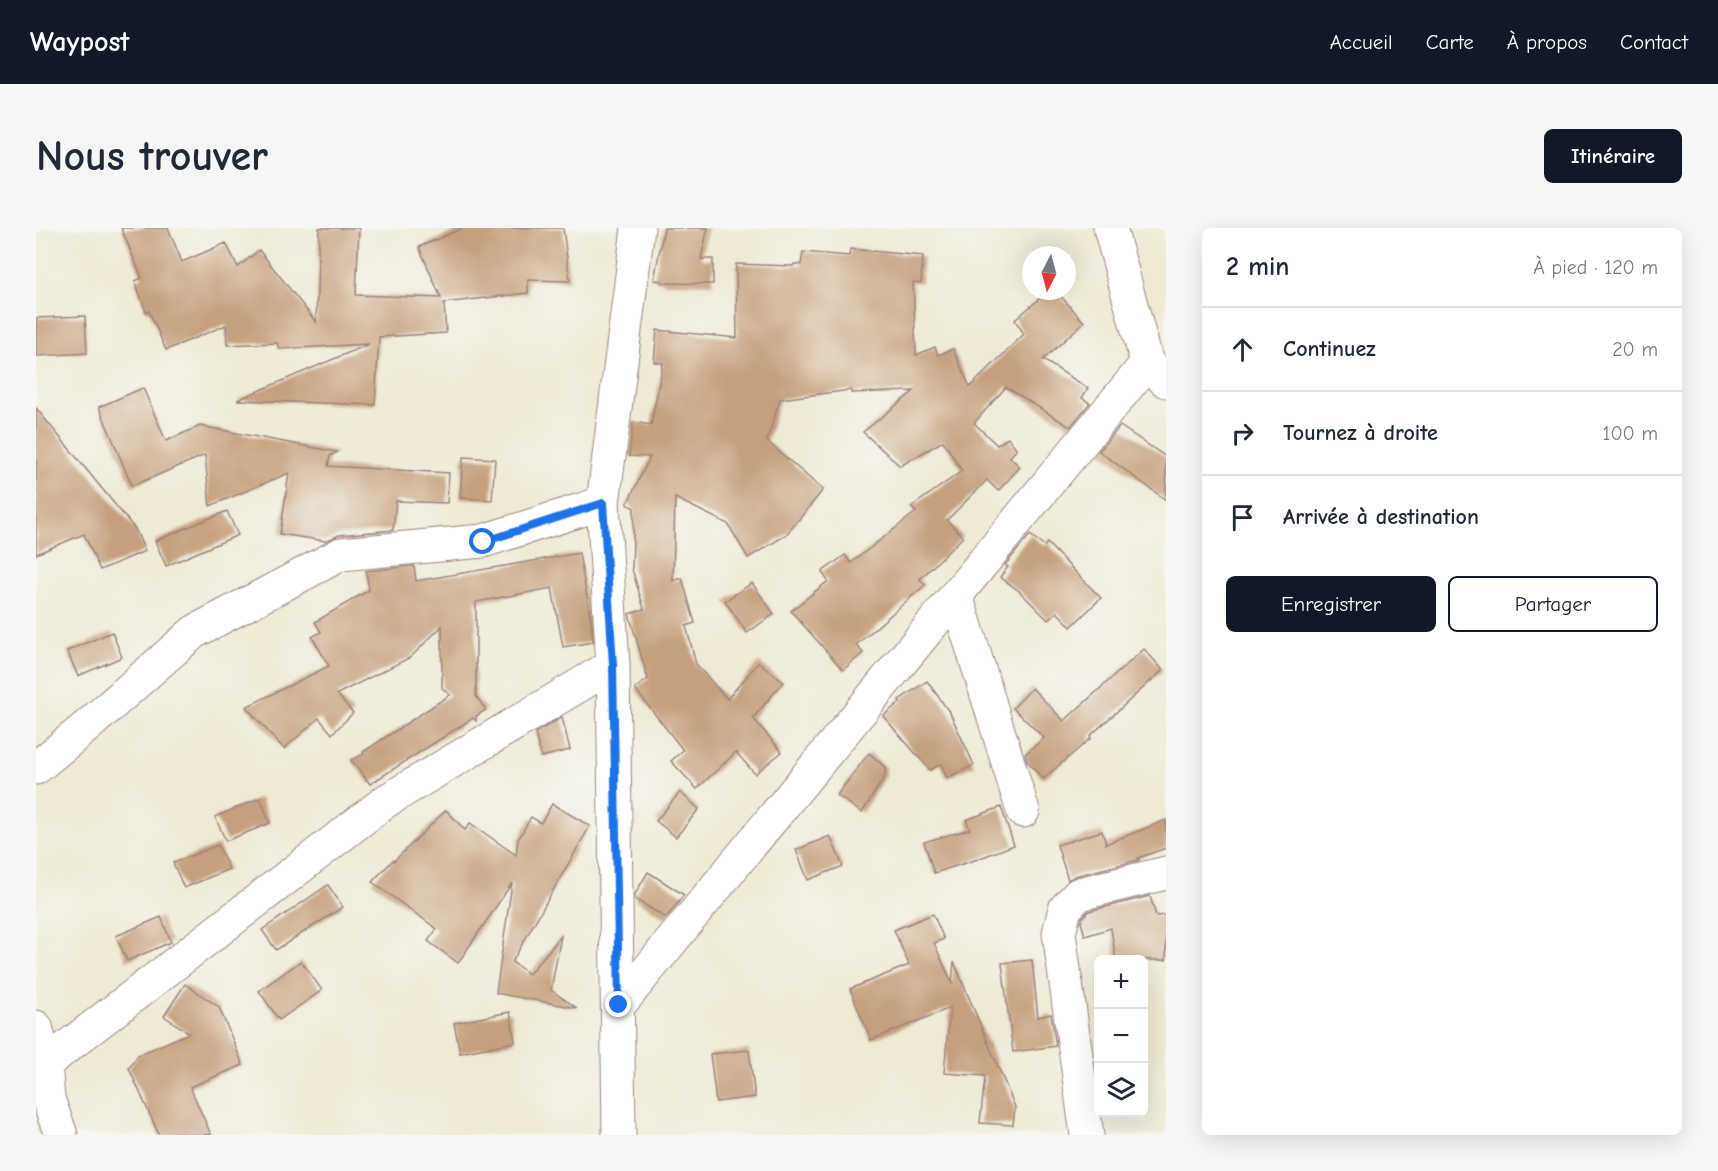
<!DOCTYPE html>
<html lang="fr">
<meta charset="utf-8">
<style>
body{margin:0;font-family:"Comic Neue",sans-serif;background:#f6f6f7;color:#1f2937}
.controls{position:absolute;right:18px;bottom:18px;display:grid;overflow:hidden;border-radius:9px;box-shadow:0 6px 24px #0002}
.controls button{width:54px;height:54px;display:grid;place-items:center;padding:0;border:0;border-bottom:2px solid #e0e1e3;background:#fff;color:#1f2937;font:30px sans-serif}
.compass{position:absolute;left:986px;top:18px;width:54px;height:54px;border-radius:50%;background:#fff;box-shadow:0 6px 24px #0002;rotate:186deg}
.stop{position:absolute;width:18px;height:18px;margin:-14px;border:4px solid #1a73e8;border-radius:50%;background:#fff}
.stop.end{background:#1a73e8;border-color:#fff;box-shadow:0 2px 6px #0008}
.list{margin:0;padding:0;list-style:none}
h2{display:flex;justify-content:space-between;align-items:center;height:78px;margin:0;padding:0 24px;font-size:26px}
h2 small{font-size:20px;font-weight:400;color:#747a83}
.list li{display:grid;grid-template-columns:39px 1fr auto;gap:18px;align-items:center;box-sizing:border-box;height:84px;padding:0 24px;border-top:2px solid #e0e1e3}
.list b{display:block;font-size:22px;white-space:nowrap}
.list em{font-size:20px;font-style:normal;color:#747a83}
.actions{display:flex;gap:12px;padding:18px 24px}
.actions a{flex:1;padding:14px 0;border:2px solid #111827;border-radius:9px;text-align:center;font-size:21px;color:#111827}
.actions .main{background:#111827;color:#fff}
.icon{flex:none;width:33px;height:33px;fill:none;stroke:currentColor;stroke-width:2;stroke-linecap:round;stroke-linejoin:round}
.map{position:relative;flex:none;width:1130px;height:907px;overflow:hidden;border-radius:9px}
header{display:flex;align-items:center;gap:36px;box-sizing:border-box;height:84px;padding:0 30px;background:#111827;color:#fff}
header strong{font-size:28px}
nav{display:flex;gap:33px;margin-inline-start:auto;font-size:21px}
.intro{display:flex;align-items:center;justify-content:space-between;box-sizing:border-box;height:144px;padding:0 36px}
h1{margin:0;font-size:42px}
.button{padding:15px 27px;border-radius:9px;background:#111827;color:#fff;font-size:21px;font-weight:700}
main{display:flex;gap:36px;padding:0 36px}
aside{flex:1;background:#fff;border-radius:9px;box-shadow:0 6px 24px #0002}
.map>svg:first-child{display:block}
.building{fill:#c5a07b}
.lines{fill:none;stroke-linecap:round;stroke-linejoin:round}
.minor-casing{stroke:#9c8480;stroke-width:35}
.minor{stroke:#fff;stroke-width:33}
.route{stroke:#1a73e8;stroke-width:8}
</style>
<header>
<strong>Waypost</strong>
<nav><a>Accueil</a><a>Carte</a><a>À propos</a><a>Contact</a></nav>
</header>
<div class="intro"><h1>Nous trouver</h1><a class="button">Itinéraire</a></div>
<main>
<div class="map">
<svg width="1130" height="907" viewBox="0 0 1130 907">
<rect width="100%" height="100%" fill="#f6f6f2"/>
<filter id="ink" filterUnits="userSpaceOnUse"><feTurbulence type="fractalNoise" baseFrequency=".0167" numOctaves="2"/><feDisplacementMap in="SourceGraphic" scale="12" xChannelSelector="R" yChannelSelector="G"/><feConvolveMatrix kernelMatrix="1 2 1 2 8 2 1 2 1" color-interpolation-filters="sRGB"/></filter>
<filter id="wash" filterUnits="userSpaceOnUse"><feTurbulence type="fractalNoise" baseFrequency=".008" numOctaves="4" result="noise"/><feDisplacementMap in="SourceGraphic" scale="24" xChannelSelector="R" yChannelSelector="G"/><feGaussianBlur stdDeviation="1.35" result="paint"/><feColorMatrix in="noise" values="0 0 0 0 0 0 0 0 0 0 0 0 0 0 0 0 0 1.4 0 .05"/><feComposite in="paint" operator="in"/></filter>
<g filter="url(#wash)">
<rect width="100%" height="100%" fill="#eeead5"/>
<g id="blocks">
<g class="building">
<path d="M85,0h47l14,34 44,-19 12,24 21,-17 57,72 3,-94h40l-3,67 85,3 -22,-51 44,-19h100l7,53 -42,-1v13l-84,10 2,30 -67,4 -4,68 -138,-5 132,-56 -90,5 -2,-6 -50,2 -1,-20 -60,25 -17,-39 -3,1 -11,-31 7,-3z"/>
<path d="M628,0h44l-7,31h12v25l-51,-1v-2l-8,-1z"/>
<path d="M814,21l73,7 -2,27 -8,-1 3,73 19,-8 3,8 15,-6 17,38 54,-53 -9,-14 33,-29h8l28,31 -41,38 45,28 -6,10 8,5 -20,24 -64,-40 -32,36 23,22 11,-7 9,11 -7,8 10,10 -22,24 -11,-11 -40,40 16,17 -43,42 5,6 -69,60 7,8 -20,17 -52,-59 37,-30 -6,-9 23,-17 6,8 65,-51 -5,-5 51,-36 -19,-30 -43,25 -37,-34 51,-41 -63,2v-3l-71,9 -13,42 56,49 -37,45 -38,23 -20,-34 -53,-26 -2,83 9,-3 13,45 -9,3 10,38 31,35 32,-37 24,20 -30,36 29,34 -27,22 -19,-22 -39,37 -26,-28 12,-11 -48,-61 13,-10 -19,-65 15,-5 -12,-40 2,-61 -7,-4 23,-47 -21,-1 4,-34 18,3 12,-62 -9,-1 3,-32 80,8 -1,-74 57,2 1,-2 7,1 2,-13 46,4z"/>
<path d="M49,88l2,37 -51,3v-38z"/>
<path d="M107,160l23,53 34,-15 137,26 -7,4 -2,10 121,7 -2,30 -51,-2 -3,29 -54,5 -13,6 -46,-7 9,-61 -79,33 -5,-51 -73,31 -33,-79z"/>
<path d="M0,180l99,121 10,22 -45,19 -16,-36 -48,20z"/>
<path d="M1084,198l46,31v43l-67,-49z"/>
<path d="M427,229l32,2 -3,41 -32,-2z"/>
<path d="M191,283l11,24 -72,31 -11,-25z"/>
<path d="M994,307l15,11 2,-3 54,55 -30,29 -14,-15 -9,8 -29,-29 -19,-14 8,-10 -3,-2z"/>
<path d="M543,325l12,67 2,22 -30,5 -11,-59 -76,14v94l10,14 -10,6v5l-3,-3 -103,66 -19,-24 13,-6 -1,-2 87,-57 -8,-7v-62l-31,31 -74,37 16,19 -21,21 -13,-16 -35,31 -38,-42 83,-41 -17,-29 9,-5 -6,-10 54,-32 -3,-19 48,-5 2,15z"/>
<path d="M716,355l22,31 -27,19 -22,-32z"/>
<path d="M76,404l10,25 -44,19 -11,-25z"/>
<path d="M1108,421l19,21 -73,66 1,2 -48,41 -16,-18 -2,-7 19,-16 -31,-30 19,-20 32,33z"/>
<path d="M891,453l23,32 24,52 -27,13 -6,-14 -11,6 -47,-54 17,-14 -1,-2z"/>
<path d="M526,489l8,33 -29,7 -6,-24z"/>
<path d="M833,525l16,14v9l-23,37 -25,-18z"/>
<path d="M644,564l19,17 -23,28 -20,-16z"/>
<path d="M224,570l10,25 -44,18 -11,-24z"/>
<path d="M516,576l38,22 -78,136 17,12 32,-38 -10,54 26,18 -81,-15 16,-110 -54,80 -30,-22 9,-12 -65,-47 21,-22 1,1 52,-51 19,20 5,-7 46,32 2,-15 13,-23 10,6z"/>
<path d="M965,579l13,38 -39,15 -41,13 -10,-31 46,-13 -4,-9z"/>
<path d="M1130,592v28l-28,10 1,2 -64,16 -7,4 -11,-35 45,-14 4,13z"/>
<path d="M794,608l13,30 -35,14 -12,-30z"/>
<path d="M182,617l11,24 -45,19 -11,-25z"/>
<path d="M612,644l36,23 -18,23 -31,-19v-5z"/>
<path d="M292,657l15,22 -67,43 -14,-20z"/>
<path d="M1114,668l6,20 10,-1v45h-50l-5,-32 -26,8 -4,-14 1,-4 7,-7z"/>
<path d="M897,686l11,25 -10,4 18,40 2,-21 61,145 -2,18 -33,-2 5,-47 -41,-3 6,-65 -79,32 -21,-51 59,-24 -15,-35z"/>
<path d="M125,689l10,25 -44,19 -11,-25z"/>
<path d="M996,732l6,57 13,-3 5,32 -43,6 -11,-89z"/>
<path d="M265,733l21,29 -43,30 -20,-29z"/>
<path d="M149,756l34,23 24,58 -53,22 21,48h-52l-30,-67 9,-13 51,-22 -25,-17z"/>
<path d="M474,784l5,30 -55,11 -6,-30z"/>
<path d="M713,822l6,47 -39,5 -6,-48z"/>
</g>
</g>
</g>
<g filter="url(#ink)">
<use href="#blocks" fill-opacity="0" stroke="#9c8480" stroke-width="1.5"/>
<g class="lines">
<g class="minor-casing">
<g id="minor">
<path d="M1074,0l37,135 19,18"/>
<path d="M920,367l67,216"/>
<path d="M0,540l56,-46 102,-90 147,-78 142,-13 120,-38"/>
<path d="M583,777l528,-642"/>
<path d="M0,799l9,37 3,35 13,36"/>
<path d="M9,836l341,-263 227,-136"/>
<path d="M583,907l-6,-470 -10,-162 35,-275"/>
<path d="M1051,907l-28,-202 6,-24 14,-15 87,-21"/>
</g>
</g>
<use href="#minor" class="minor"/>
</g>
</g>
<g class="lines" filter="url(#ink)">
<path class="route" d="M447,314l120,-39 10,162 6,340"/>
</g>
</svg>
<div class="controls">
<button>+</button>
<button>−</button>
<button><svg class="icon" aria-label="layers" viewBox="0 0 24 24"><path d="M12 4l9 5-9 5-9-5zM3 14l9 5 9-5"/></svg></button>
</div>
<svg class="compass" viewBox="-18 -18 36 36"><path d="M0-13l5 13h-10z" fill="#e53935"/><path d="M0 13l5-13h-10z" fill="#747a83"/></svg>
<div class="stop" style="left:447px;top:314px"></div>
<div class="stop end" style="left:583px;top:777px"></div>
</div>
<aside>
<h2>2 min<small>À pied · 120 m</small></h2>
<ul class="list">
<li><svg class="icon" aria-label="ahead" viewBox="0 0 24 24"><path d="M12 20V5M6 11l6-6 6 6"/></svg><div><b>Continuez</b></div><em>20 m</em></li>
<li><svg class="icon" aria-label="right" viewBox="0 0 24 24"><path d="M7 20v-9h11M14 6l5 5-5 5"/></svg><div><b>Tournez à droite</b></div><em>100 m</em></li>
<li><svg class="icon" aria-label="arrive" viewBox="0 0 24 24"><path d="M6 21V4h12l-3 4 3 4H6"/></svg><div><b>Arrivée à destination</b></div></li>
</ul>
<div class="actions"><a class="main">Enregistrer</a><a>Partager</a></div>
</aside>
</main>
